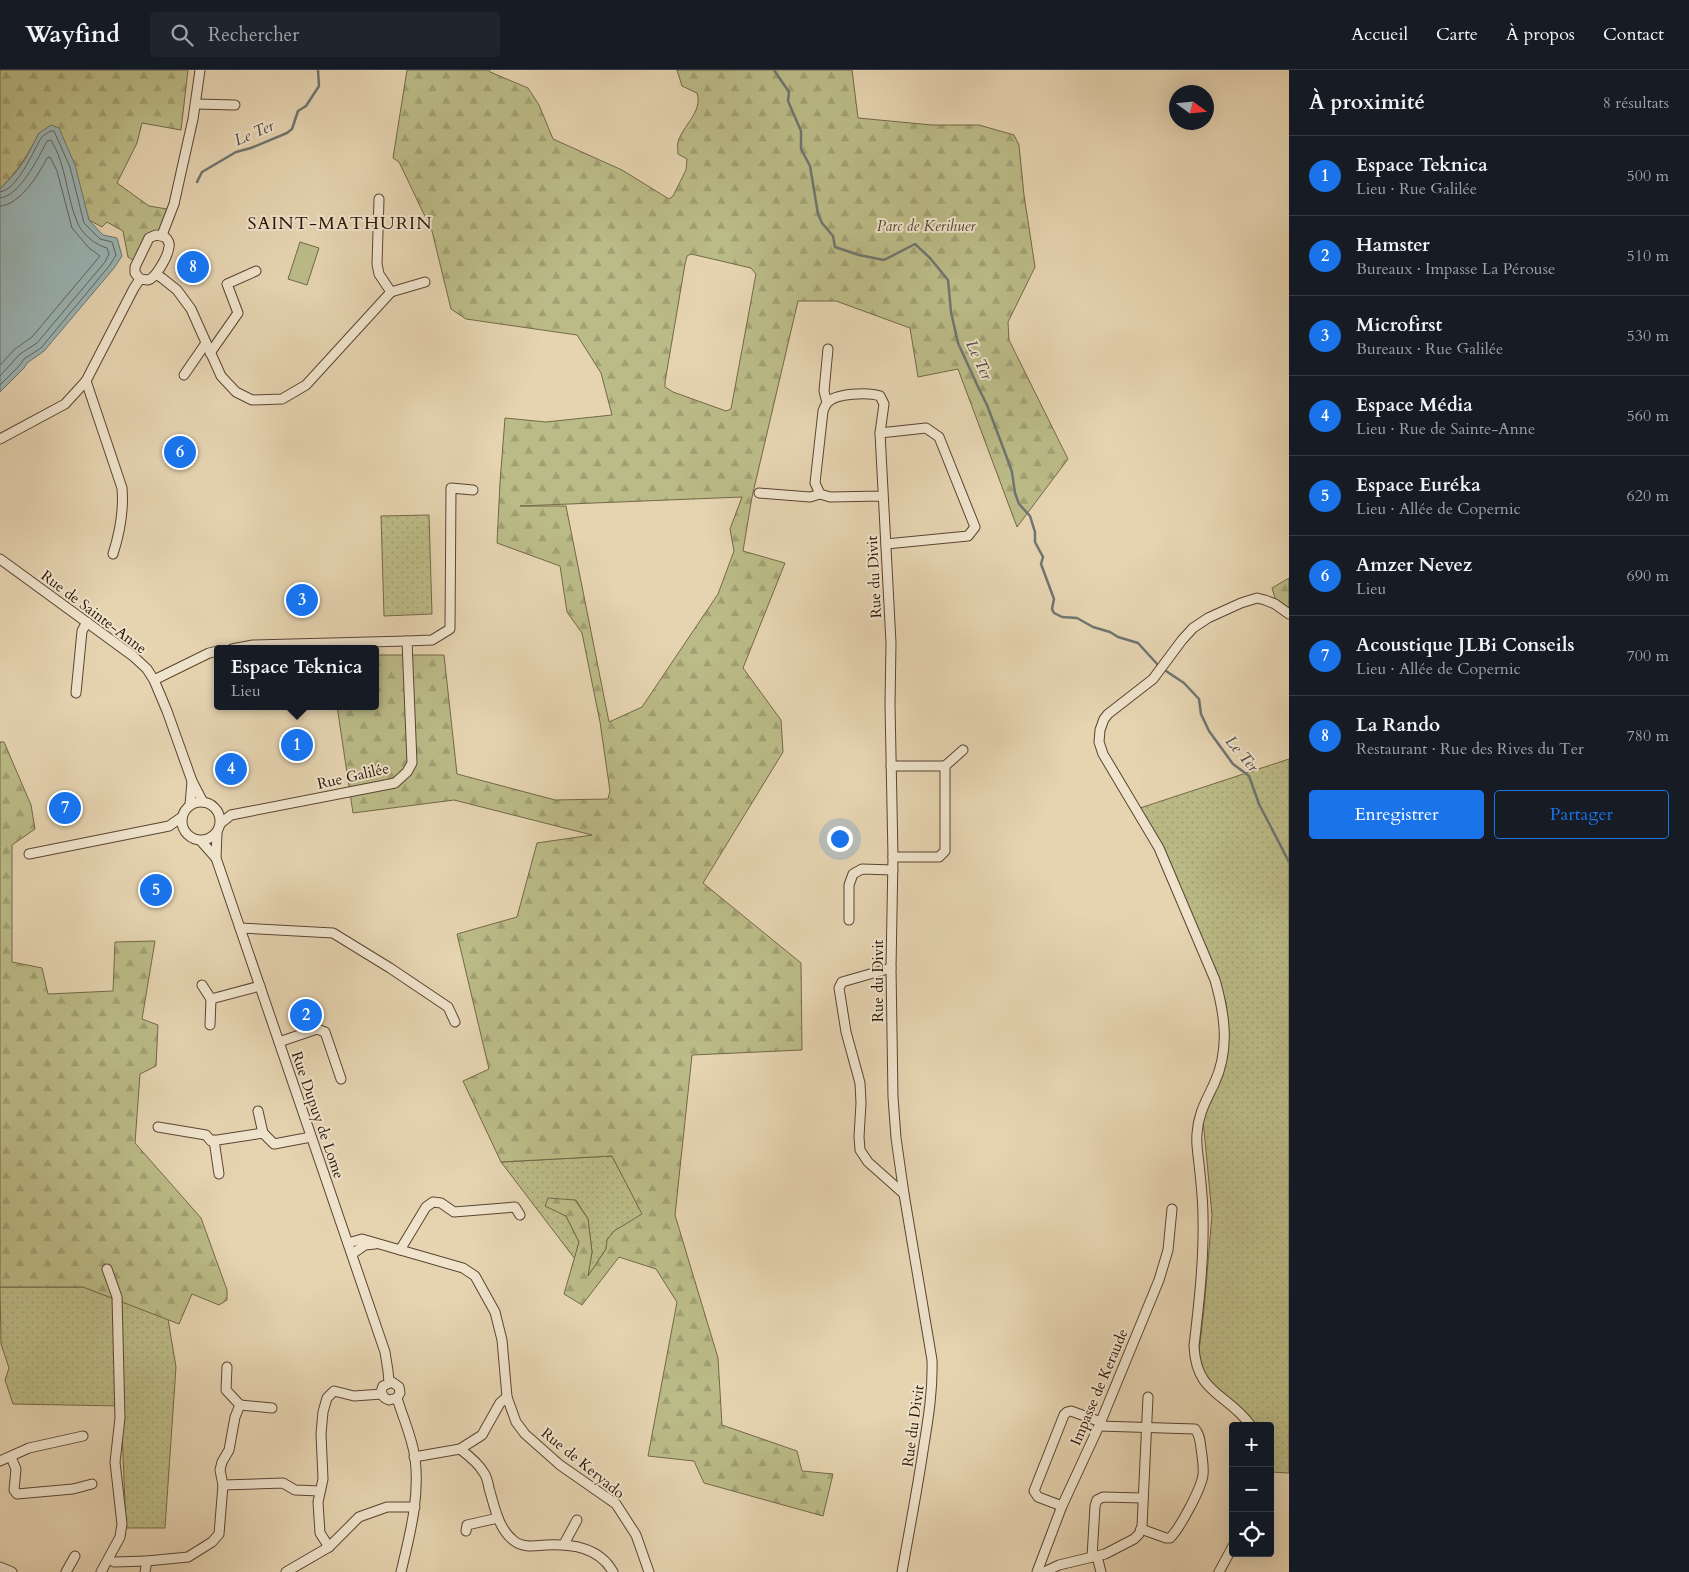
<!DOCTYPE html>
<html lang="fr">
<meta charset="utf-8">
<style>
body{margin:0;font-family:Cardo,serif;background:#20242c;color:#f1f3f6}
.controls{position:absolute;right:15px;bottom:15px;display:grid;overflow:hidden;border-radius:5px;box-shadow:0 5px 20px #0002}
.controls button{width:45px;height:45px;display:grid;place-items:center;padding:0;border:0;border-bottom:1px solid #363941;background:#171b24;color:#f1f3f6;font:25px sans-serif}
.compass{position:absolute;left:1169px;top:15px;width:45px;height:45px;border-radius:50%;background:#171b24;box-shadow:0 5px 20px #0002;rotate:105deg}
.you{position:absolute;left:839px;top:768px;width:18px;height:18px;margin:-12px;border:4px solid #fff;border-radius:50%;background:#1a73e8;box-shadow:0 0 0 8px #1a73e833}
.badge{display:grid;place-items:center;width:32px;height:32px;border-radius:50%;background:#1a73e8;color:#fff;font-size:16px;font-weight:700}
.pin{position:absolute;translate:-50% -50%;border:2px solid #fff;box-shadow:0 1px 5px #0006}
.popup{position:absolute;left:214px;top:575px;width:165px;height:65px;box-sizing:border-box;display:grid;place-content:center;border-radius:5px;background:#171b24;filter:drop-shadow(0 1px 4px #0005);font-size:16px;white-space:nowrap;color:#9ea1a6}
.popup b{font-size:19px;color:#f1f3f6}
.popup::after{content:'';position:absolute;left:50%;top:100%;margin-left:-10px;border:10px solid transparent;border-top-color:#171b24}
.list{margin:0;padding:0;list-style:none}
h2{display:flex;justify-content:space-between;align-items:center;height:65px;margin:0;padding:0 20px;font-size:21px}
h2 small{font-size:16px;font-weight:400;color:#9ea1a6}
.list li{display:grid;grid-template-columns:32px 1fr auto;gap:15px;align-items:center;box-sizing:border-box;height:80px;padding:0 20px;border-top:1px solid #363941}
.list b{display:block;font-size:19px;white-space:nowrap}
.list p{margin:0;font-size:16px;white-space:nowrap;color:#9ea1a6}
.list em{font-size:16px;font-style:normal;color:#9ea1a6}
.actions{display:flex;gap:10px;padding:15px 20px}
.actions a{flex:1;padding:11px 0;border:1px solid #1a73e8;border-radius:5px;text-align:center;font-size:18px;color:#1a73e8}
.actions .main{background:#1a73e8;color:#fff}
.icon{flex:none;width:28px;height:28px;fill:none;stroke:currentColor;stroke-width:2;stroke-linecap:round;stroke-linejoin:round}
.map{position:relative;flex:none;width:1289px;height:1502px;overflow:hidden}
header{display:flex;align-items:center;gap:30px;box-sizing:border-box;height:70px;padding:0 25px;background:#171b24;border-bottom:1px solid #363941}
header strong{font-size:24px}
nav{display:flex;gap:28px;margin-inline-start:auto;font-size:18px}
.search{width:350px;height:45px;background:#20242c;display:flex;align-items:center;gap:12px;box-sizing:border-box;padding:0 18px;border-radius:5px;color:#9ea1a6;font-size:19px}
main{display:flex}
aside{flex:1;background:#171b24}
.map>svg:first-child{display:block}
.grass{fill:url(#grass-dots);stroke:#736847}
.forest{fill:url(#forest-firs);stroke:#736847;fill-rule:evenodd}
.pitch{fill:#bbbb87;stroke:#736847}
.water{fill:#9ab5b6;stroke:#6e7570}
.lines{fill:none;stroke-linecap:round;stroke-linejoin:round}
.shore{stroke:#62645e;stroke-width:1}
.stream{stroke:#6e7570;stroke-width:2.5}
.minor-casing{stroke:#5a4432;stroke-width:11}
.minor{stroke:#efe3cc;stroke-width:9}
.labels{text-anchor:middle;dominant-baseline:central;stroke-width:4;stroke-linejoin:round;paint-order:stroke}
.park-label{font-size:15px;font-style:italic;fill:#56462d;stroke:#efe3cc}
.street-label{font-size:15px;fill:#2b1407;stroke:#efe3cc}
.water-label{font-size:16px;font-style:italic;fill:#524c44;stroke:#efe3cc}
.quarter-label{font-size:18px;letter-spacing:1px;fill:#2b1407;stroke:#efe3cc}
</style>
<header>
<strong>Wayfind</strong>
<div class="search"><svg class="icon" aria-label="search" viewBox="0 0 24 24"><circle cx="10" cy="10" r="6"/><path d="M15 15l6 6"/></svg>Rechercher</div>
<nav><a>Accueil</a><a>Carte</a><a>À propos</a><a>Contact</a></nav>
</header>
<main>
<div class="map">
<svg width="1289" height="1502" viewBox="0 0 1289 1502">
<defs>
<pattern id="grass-dots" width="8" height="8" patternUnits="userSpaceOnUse" patternTransform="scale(1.25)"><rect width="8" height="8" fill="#bbbb87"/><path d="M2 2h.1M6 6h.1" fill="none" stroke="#a1a073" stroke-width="1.8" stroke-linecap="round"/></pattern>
<pattern id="forest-firs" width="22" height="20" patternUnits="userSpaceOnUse" patternTransform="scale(1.25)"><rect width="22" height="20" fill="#bbbb87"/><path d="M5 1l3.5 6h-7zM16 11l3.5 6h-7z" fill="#a1a073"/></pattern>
</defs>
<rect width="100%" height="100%" fill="#e6d4b1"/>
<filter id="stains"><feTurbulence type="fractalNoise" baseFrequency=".004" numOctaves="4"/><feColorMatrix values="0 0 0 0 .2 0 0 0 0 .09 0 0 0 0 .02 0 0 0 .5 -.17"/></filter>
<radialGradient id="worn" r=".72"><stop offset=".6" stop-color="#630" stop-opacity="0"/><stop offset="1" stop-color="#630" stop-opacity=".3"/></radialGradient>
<g class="grass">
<path d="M429,445l3,99 -48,2 -3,-100z"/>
<path d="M1289,689v714l-19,-1v-46h-15l-6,-10 -35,-31 -11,-14 -4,-20 5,-42 8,-94 -9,-96 23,-58 2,-13 -2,-45 -7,-23 -79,-172z"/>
<path d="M612,1086l31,59 -29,16 -7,9 -1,9 -19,29 5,-26 -4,-33 -12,-19 -31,5 21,11 13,26 -4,17 -74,-97z"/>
<path d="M0,1217h83l85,32 8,48 -11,161h-39l-5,-122 -108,-2 -8,-24 4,-12 -8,-24z"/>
</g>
<g class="forest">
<path d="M0,0h188l-7,60 -39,-7 -5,20 -20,40 32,23 18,3 -8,23 -14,3 -11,26 -6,-4 -5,-26 -16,-9 -5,5 -13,-7 -5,-17 -45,-70c-12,24 -21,37 -39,56z"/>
<path d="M407,0h82l1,2 38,16 11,17 14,34 69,31 47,29 4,-3 13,-26 1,-11 -9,-5c0,-4 -1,-9 0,-12 5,-17 25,-30 19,-49l-15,-7 -5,-16h175l6,48 74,7h47l35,10 5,10 5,50 11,72 -27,55 1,18 59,119 -51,68 -59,-158 -40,8 -8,-49 -74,-27h-38l-46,196 -9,54 42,12 -42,105 38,52 2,32 -80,131 98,80 1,87 -110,5 -17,160 43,143 4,67 75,26 5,20 31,3 -10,42 -119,-33 -10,-22 -46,-5 29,-154 -21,-33 -37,-12 -37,48 -18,-11 15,-52 -13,-26 -21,-10 3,-8 27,2 13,19 4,33 -4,24 18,-27 1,-9 7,-9 28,-17 -30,-58 -111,6 -38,-81 26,-12 -32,-135 60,-17 20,-74 55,-8 -138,-35 -101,13 -16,-107h39v-51h68l13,119 98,26 53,-1 2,-8 -10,-69 -18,-89 -15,-21 -7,-46 -63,-23 3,-61 5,-64 41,4 66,-7 -11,-42 -24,-38 -111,-16 -15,-10 -19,-78 -33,-69 -6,-4zM691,184l60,14 5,6 -25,135 -5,2 -53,-19 -8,-5v-5l20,-118 2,-8zM742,427l-12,32 4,22 -16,43 -76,113 -33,15 -43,-216h-46z"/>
<path d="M1289,508v30l-14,-10 -3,-10z"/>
<path d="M0,672h4l27,63 4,24 -23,16v117l30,6 6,26 65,-3 2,-49 40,-1 -13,78 16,6 -2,41 -16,8 -5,69 66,75 26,72v10l-8,5 -27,-11 -13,30 -96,-37h-83z"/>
</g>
<path class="pitch" d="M300,172l19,6 -12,37 -19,-6z"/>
<path class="water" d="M51,55l8,3 16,37 14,55 14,15 14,3 5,18 -8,12 -70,83 -17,12 -3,5 -24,24v-203l17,-18 9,-13 13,-25z"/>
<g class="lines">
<g class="shore">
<path d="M0,122c17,-2 33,-40 41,-54 3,-3 6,-5 10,-7h3l16,36 14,56 16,16 12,3 4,13 -6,10 -69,83 -17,11 -4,6 -20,20"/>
<path d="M0,128c19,-1 39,-41 47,-57l4,-1c16,26 15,57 27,84 5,11 18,21 29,24l2,6 -4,8 -68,81 -17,11 -20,22"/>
<path d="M0,136c20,-1 39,-32 47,-48l3,-1 7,14 15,57 17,20 11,8 -68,81 -17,12 -15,16"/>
</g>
<g class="stream">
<path d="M774,0l15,22 -1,9 13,30v18l9,17 8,48 4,9 11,13 2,11 24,8 25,5 31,-16 15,14 18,22 3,32 7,31 21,46 8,16 20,53 5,14 3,21 4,11 11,12 5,16v10l8,15 -2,7 13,35 -2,10 2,4 8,4 15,1 16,9 17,5 8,5 20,6 20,22"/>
<path d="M197,112l5,-10 34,-20 15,-4 36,-15 5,-4 6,-18 8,-5 13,-20 -1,-16"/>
<path d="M1166,601l18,12 15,16 2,15 8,17 24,33 16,12 10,28 30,58"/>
</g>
<g class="minor-casing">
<g id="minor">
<path d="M196,34l39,1"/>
<path d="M156,165l9,2c2,2 5,6 4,10 -1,9 -13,31 -21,33l-8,-1 -5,-6v-6l14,-29z"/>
<path d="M162,165l12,-31 6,-27 13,-58 7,-49"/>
<path d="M157,205l5,3 15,12 14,19 30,67 15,16 16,8 30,-1 24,-14 85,-93 -12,-18 -2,-10 2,-65"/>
<path d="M391,222l34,-10"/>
<path d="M210,283l28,-40 -11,-29 29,-13"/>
<path d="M184,305l22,-32"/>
<path d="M86,311l36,107c2,23 -2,44 -9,66"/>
<path d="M827,333l-3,-12 4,-42"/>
<path d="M880,363l46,-5 13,9 36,90 -7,9 -82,8"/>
<path d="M0,369l65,-35 21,-23 48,-93 6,-9"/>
<path d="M759,423l51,4 10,-3"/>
<path d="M883,426l-53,1 -10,-3 -5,-11 8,-72c1,-3 2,-5 4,-8 8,-10 42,-11 53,-7l4,8 -4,29 11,210 -1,61 3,153 -2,111 2,129 3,41 8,56 28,166c1,31 -4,60 -9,91 -6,40 -14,81 -21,121"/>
<path d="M0,489l133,97 14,13 7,11 13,31 25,70 11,21"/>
<path d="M232,579l21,-4 154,-4"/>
<path d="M154,610l55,-27 9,-2"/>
<path d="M76,623l6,-62 5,-9"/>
<path d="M891,696h54v85l-6,6h-46"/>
<path d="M945,696l18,-16"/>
<circle cx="201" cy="751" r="19"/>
<path d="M190,735l2,-24"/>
<path d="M221,753l10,-8 164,-32 12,-11 5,-9 -5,-122 25,-1 18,-11 1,-141 22,2"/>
<path d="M217,763l-1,25 169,494 3,19 1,11"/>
<path d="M201,771l15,17"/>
<path d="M29,784l140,-28 13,-9"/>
<path d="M849,850v-35l4,-11 9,-5 31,1"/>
<path d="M240,858l93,5 57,35 58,39 7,15"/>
<path d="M891,898l-49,14 -3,6 7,44 14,51 1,20 -2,34 1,13 8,12 36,32"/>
<path d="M202,915l9,14 49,-13"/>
<path d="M210,955l1,-26"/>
<path d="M279,972l38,-13 8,3 16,47"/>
<path d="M258,1041l5,22"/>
<path d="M158,1057l48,8 5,6 52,-8 11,11 37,-7"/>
<path d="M214,1070l5,34"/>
<path d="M348,1173l14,-4 101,29 12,8 20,36 7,28 5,57 9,25 9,12 35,31 56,39 20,31 13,37"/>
<path d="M400,1180l26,-43 7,-5 8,1 13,9 61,-5 5,8"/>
<path d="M352,1184l13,-9 10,-1"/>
<path d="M397,1328l-8,2c-7,-2 -9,-8 -6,-14l9,-4 7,5 1,6 -3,5c6,20 15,39 18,60 5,39 -5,76 -14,114"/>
<path d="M240,1335l32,3"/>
<path d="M1099,1356l96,3c5,6 5,12 6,19 1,9 3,18 2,27 -2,14 -23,53 -33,63h-4l-25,-9"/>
<path d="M1251,1356c-23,-33 -55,-31 -57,-80 5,-43 10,-86 9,-129 0,-18 -2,-35 -4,-53 -1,-10 -3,-20 -2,-30 1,-20 9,-33 17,-50 16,-34 11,-69 1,-104l-56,-132 -56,-94 -4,-12 1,-12 4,-11 4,-5 45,-35 29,-39 11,-12 15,-10 33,-15 16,-5 8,2 10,4 14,10"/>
<path d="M460,1379l22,-14 18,-32 7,-6"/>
<path d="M11,1387l5,12 -2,21 3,4 56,-5 19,-5"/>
<path d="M414,1387l46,-8c8,6 19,15 24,24 3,4 4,10 5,15 5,17 9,40 24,52 9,8 21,6 33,5 26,-1 53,2 67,27"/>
<path d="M0,1391l29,-13 54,-12"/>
<path d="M223,1415l60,-2 12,7 25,1"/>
<path d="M1062,1436l-24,-9 -4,-6 30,-76 3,-3 4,-1 30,11"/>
<path d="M466,1461l1,-6 31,-7"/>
<path d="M564,1474l13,-24"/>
<path d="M329,1477l-9,-14 -2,-31 5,-23 -2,-45 2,-22 4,-14 7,-7 20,5 28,-2"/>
<path d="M1097,1486l4,16"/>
<path d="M1092,1487l3,-51 2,-6 6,-3 40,1"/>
<path d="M114,1492l33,-1"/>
<path d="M0,1497l12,5"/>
<path d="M66,1502l9,-16"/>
<path d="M101,1502l19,-35 2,-13 -7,-62 5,-44 -3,-121 -10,-28"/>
<path d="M145,1502l2,-11 41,-4 24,-15 7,-8 4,-49 -3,-15 2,-8 7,-12 6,-33 5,-12 -14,-15 1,-23"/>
<path d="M286,1502l43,-25 30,-30 28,-10h28"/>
<path d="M1037,1502l25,-66 37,-80 60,-146 9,-30 4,-41"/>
<path d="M1044,1502l15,-7 46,-11 29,-15 5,-5 3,-8 6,-129"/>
<path d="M1219,1502l14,-26"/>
</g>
</g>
<use href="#minor" class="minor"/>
</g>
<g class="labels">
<g class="park-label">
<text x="926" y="156">Parc de Kerihuer</text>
</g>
<g class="street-label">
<text transform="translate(874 507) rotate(-93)">Rue du Divit</text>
<text transform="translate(94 542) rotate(37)">Rue de Sainte-Anne</text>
<text transform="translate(353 706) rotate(-13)">Rue Galilée</text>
<text transform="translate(878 911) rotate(-90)">Rue du Divit</text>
<text transform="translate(318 1045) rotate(71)">Rue Dupuy de Lome</text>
<text transform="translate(1099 1317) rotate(-67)">Impasse de Keraude</text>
<text transform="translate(913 1356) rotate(-82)">Rue du Divit</text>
<text transform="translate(583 1393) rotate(39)">Rue de Keryado</text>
</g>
<g class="water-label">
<text transform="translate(254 63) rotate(-23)">Le Ter</text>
<text transform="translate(979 290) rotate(65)">Le Ter</text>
<text transform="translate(1242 684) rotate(50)">Le Ter</text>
</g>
<g class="quarter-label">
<text x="340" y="153">SAINT-MATHURIN</text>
</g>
</g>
<rect width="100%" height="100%" filter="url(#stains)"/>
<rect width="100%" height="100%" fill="url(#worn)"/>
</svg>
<div class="controls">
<button>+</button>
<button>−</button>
<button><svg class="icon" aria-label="locate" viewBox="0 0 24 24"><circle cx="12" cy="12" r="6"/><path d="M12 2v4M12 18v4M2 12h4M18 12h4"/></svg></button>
</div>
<svg class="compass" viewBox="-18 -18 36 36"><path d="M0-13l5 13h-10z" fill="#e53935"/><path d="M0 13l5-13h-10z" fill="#9ea1a6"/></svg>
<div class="you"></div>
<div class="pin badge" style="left:297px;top:675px">1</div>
<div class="popup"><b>Espace Teknica</b>Lieu</div>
<div class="pin badge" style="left:306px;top:945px">2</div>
<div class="pin badge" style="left:302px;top:530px">3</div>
<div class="pin badge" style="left:231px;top:699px">4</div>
<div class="pin badge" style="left:156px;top:820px">5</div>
<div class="pin badge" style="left:180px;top:382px">6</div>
<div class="pin badge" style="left:65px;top:738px">7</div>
<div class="pin badge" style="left:193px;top:197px">8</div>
</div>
<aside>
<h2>À proximité<small>8 résultats</small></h2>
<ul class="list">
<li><span class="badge">1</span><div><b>Espace Teknica</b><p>Lieu · Rue Galilée</p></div><em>500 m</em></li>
<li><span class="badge">2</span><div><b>Hamster</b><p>Bureaux · Impasse La Pérouse</p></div><em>510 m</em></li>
<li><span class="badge">3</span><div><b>Microfirst</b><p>Bureaux · Rue Galilée</p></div><em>530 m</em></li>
<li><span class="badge">4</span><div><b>Espace Média</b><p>Lieu · Rue de Sainte-Anne</p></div><em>560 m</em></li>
<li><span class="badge">5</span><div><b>Espace Euréka</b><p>Lieu · Allée de Copernic</p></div><em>620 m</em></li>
<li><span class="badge">6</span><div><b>Amzer Nevez</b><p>Lieu</p></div><em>690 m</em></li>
<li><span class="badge">7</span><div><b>Acoustique JLBi Conseils</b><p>Lieu · Allée de Copernic</p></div><em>700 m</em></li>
<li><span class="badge">8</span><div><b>La Rando</b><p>Restaurant · Rue des Rives du Ter</p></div><em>780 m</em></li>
</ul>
<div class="actions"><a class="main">Enregistrer</a><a>Partager</a></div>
</aside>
</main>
